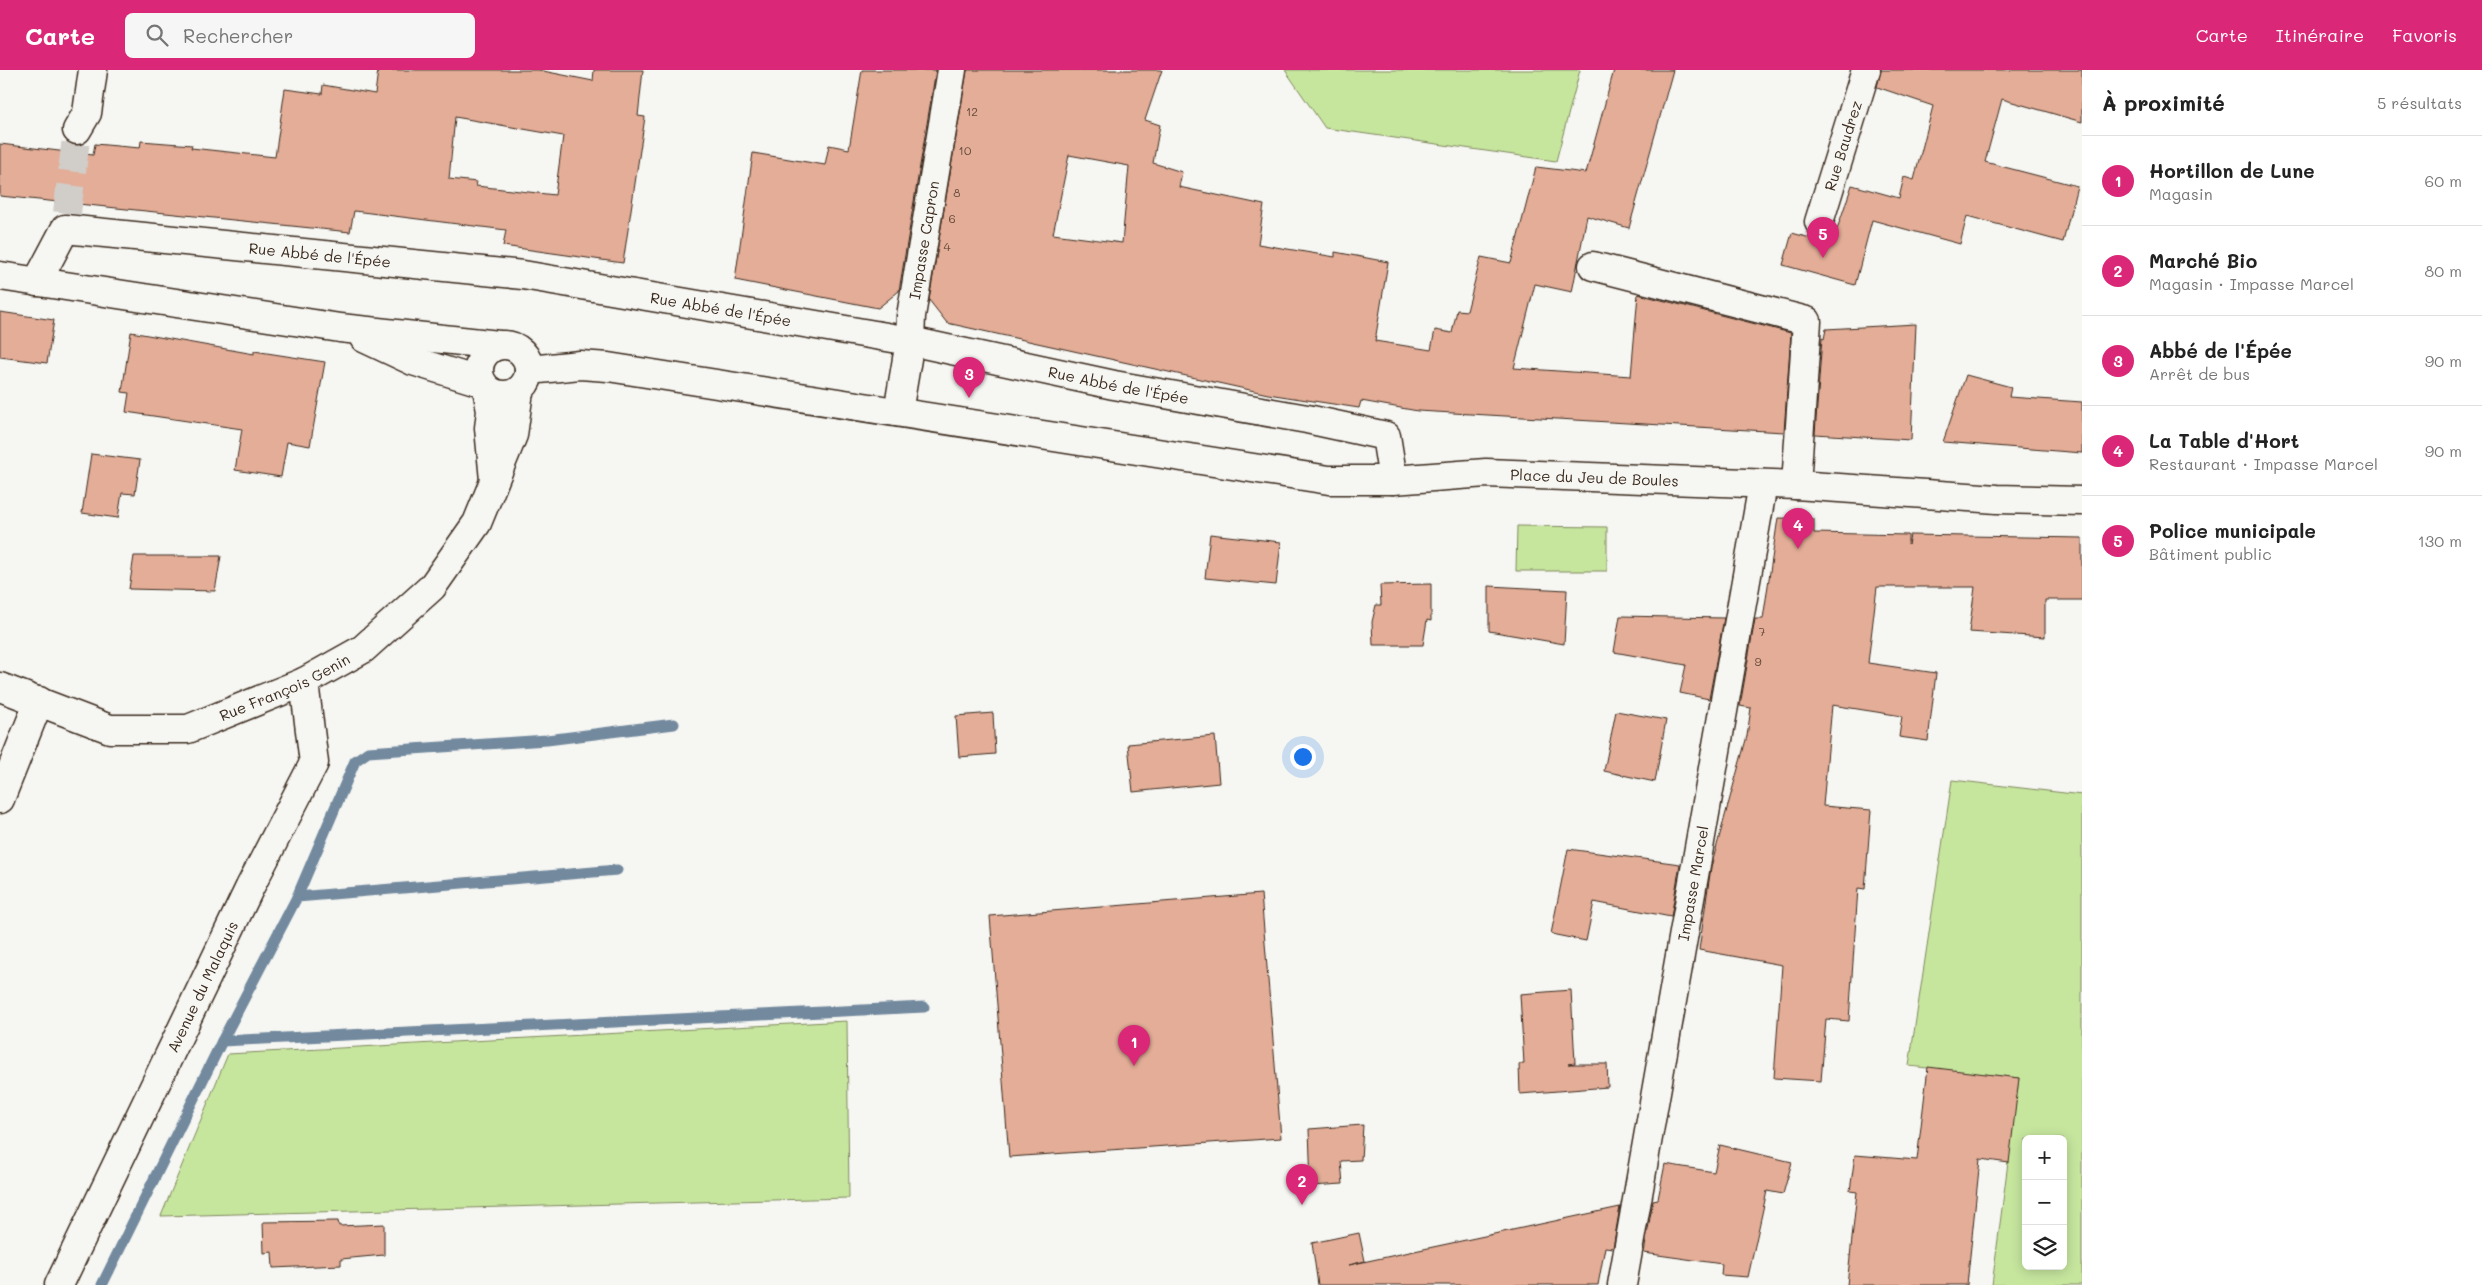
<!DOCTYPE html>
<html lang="fr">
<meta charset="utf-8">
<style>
body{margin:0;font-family:Mali,sans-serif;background:#f6f6f6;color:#222}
.controls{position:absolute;right:15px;bottom:15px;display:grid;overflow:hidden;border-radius:8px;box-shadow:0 2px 12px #0003}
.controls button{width:45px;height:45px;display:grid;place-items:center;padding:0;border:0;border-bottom:1px solid #e0e0e0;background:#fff;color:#222;font:25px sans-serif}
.you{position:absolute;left:1302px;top:686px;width:18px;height:18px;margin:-12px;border:4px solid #fff;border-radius:50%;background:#1a73e8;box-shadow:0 0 0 8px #1a73e833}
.badge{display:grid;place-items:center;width:32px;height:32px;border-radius:50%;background:#db2777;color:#fff;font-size:16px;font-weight:700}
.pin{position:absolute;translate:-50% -41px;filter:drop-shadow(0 1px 2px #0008)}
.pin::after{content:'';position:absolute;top:26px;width:18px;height:15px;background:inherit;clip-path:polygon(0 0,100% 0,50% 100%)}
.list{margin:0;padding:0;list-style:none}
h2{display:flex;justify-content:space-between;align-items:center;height:65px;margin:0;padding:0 20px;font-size:21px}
h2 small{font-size:16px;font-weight:400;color:#767676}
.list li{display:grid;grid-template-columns:32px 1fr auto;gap:15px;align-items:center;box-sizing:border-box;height:90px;padding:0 20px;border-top:1px solid #e0e0e0}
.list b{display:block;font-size:19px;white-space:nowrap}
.list p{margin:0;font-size:16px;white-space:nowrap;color:#767676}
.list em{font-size:16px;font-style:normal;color:#767676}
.icon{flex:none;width:28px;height:28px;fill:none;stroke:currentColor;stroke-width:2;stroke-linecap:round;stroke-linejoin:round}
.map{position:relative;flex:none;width:2082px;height:1215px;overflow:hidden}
header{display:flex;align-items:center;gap:30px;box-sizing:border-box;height:70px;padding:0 25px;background:#db2777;color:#fff}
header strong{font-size:24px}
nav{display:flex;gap:28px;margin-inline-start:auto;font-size:18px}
.search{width:350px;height:45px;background:#f6f6f6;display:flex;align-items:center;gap:12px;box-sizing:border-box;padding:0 18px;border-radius:8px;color:#767676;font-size:19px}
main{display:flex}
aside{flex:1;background:#fff}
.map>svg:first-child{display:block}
.green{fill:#c6e69e;stroke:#80885e;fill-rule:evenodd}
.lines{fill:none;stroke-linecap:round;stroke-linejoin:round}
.stream{stroke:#72899e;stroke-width:11}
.building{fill:#e3ad97;stroke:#3b2a1e;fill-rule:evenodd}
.minor-tunnel{stroke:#d1cdc8;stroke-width:28;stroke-dasharray:28 14;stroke-linecap:butt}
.minor-casing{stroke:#3b2a1e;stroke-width:31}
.minor{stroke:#f6f6f2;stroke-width:28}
.labels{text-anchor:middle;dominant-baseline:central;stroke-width:4;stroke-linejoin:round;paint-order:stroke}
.number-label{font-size:12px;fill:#654b3c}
.street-label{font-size:15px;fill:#3b2a1e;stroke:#f6f6f2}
</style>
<header>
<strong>Carte</strong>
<div class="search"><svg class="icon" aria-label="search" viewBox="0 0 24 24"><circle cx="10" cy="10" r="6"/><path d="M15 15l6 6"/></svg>Rechercher</div>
<nav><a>Carte</a><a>Itinéraire</a><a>Favoris</a></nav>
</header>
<main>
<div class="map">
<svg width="2082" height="1215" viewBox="0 0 2082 1215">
<rect width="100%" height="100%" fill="#f6f6f2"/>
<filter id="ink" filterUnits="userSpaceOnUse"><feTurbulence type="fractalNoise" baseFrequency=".02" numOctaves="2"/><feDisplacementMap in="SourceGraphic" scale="10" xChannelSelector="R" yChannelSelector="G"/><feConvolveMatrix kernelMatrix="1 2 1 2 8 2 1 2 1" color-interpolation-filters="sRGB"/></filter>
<g filter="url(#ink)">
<g class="green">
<path d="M1285,0h295l-24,91 -231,-33z"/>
<path d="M1517,456l90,1v44h-91z"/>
<path d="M1952,710l130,15v490h-90l27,-207 -110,-12zM2026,1069h37v127h-37z"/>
<path d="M847,951l2,177 -688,18 67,-162z"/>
</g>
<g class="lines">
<g class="stream">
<path d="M297,827l320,-27"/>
<path d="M222,971l702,-34"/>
<path d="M102,1215l120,-244 75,-144 58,-136 13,-9 179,-12 127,-16"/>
</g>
</g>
<g class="building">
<path d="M378,0h160l55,11 1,-11h49l-5,46 7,1 -22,146 -120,-17 3,-16 -152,-19 -4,21 -350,-36v-52l93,11 2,-11 45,4 1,-7 51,4 -1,3 84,9 10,-68 37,5 1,-9 52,9zM455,47l108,19 -8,59 -79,-9 1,-4 -28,-3z"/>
<path d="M862,0h74l-37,221 -21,17 -143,-28 18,-127 72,12 4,-20 20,4z"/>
<path d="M967,0h195l-17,50 15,5 -7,38 29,9 -3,15 85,18 -6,39 77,13v-5l53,10 -13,79 56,9 4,-20 17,3 5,-23 10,1 14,-54 30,6 25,-96 50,6 28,-103h59l-44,158 -42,-12 -15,76 -37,-8 -21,84 117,8 7,-82 153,39 -7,99 -366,-21 -57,-10 -2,7 -91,-14 -321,-71 -18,-23zM1069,85l60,11 -7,77 -69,-9z"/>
<path d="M1881,0h201v52l-80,-23 -17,63 92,24 -14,56 -96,-26 -7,28 -88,-24 -17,65 -72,-20 9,-32 40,11 20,-59 47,13 5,-21 10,3 19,-74 -56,-19z"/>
<path d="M0,242l54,8 -7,43 -47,-6z"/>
<path d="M1916,254l-5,116 -96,-6 7,-96 2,1 2,-10z"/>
<path d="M131,262l123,22v-3l71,11 -15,84 -23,-4 -6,35 -46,-7 7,-41 -116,-17 3,-19 -7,-1z"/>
<path d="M1966,305l45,12 -2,10 73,5v51l-139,-11z"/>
<path d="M91,384l49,6 -5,34 -13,-1 -4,25 -36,-5z"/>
<path d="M1778,448l36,1v14l94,2v9l2,-9 172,3v62h-37v37l-76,-5 6,-45h-98l-9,76 68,10 -8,68 -29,-4 3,-21 -70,-11 -9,101 48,4 -6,79 -7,-1 -9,133 -23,-2 -5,62 -47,-3 8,-113 -83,-15 12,-83 36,-131 4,-28 -11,-2 15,-87h8z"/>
<path d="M1210,464l71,8 -5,43 -71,-7z"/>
<path d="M134,486h87l-6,35 -86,-2z"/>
<path d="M1431,514v37l-4,-1 -4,25h-50l-1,-23 4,-17h5l-1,-20z"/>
<path d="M1489,516l78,4 -3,54 -75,-13z"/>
<path d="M1620,546l104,2 -15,81 -29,-6 6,-28 -72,-13z"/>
<path d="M1616,641l50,9 -11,62 -51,-11z"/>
<path d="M993,643l2,41 -36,3 -3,-41z"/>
<path d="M1215,666l4,47 -86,9 -5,-48z"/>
<path d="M1568,779l112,15 -9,53 -77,-15 -8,39 -35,-7z"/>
<path d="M1261,824l20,244 -272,19 -19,-241z"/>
<path d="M1571,920l4,73 -7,1h39l1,23 -88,7 -1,-30h5l-4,-70z"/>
<path d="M1928,997l91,11 -10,85 -29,-4 -13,126h-120l10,-93 -7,-1 5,-36 62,5z"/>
<path d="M1363,1055l-2,35 -20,1 2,23 -32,2 -2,-57z"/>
<path d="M1720,1075l72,17 -9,32 -16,-3 -19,86 -27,-2 1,-11 -78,-11 9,-53 5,-1 7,-35 49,8z"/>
<path d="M1620,1137l-7,41 -8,-1 -7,38h-280l-6,-42 47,-10 6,28 -16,4z"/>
<path d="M338,1151l1,5 45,-2v31l-43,4v6l-68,3 -1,-16 -8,1 -1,-31z"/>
</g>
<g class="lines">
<path class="minor-tunnel" d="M67,143l10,-83"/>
<g class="minor-casing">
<g id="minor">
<path d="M77,60l10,-17 6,-43"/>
<path id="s1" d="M1819,152l47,-152"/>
<path d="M1593,196l214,55 -11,164"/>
<path d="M0,206l340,52 159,17"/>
<path id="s2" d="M37,212l28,-53 458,46 387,66 204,44 193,34 79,17 7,44"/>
<path d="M364,268l49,23 68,21"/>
<circle cx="504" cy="300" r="25"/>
<path id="s3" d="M529,300l51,-5 28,2 721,113h64l93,-7 310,12 201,14 85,2"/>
<path d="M487,319l4,22 -2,17 5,52"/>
<path id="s4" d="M898,342l12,-71 1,-25 41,-246"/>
<path id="s5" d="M0,617l110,42h78l116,-47 59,-33 69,-62 45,-64 36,-88 6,-44"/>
<path d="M0,729l39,-98"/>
<path id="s6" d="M59,1215l191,-398 64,-124 -10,-81"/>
<path id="s7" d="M1622,1215l141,-801"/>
</g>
</g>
<use href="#minor" class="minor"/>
</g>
</g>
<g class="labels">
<g class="number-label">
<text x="972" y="41">12</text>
<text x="965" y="80">10</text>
<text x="957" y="122">8</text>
<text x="952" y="148">6</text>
<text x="947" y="176">4</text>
<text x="1762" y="561">7</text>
<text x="1758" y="591">9</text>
</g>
<g class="street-label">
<text stroke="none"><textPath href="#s1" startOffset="80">Rue Baudrez</textPath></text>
<text stroke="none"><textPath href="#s4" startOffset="174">Impasse Capron</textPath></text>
<text stroke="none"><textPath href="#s2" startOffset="316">Rue Abbé de l'Épée</textPath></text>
<text stroke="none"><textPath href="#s2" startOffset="721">Rue Abbé de l'Épée</textPath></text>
<text stroke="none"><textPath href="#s2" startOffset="1126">Rue Abbé de l'Épée</textPath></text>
<text stroke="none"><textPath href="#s3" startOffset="1075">Place du Jeu de Boules</textPath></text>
<text stroke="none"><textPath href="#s5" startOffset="301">Rue François Genin</textPath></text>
<text stroke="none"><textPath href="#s7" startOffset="408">Impasse Marcel</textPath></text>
<text stroke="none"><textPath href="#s6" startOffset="331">Avenue du Malaquis</textPath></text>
</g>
</g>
</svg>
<div class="controls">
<button>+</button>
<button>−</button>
<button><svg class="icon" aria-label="layers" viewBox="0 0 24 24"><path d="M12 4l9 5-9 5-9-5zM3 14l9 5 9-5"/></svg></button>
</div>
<div class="you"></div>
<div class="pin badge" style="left:1134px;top:996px">1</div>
<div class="pin badge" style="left:1302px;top:1135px">2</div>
<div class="pin badge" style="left:969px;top:328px">3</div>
<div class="pin badge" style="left:1798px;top:479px">4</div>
<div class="pin badge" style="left:1823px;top:188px">5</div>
</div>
<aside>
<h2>À proximité<small>5 résultats</small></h2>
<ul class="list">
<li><span class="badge">1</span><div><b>Hortillon de Lune</b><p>Magasin</p></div><em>60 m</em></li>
<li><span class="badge">2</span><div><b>Marché Bio</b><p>Magasin · Impasse Marcel</p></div><em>80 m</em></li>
<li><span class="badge">3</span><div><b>Abbé de l'Épée</b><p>Arrêt de bus</p></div><em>90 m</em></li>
<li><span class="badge">4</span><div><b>La Table d'Hort</b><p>Restaurant · Impasse Marcel</p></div><em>90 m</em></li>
<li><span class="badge">5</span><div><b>Police municipale</b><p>Bâtiment public</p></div><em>130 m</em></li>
</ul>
</aside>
</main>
